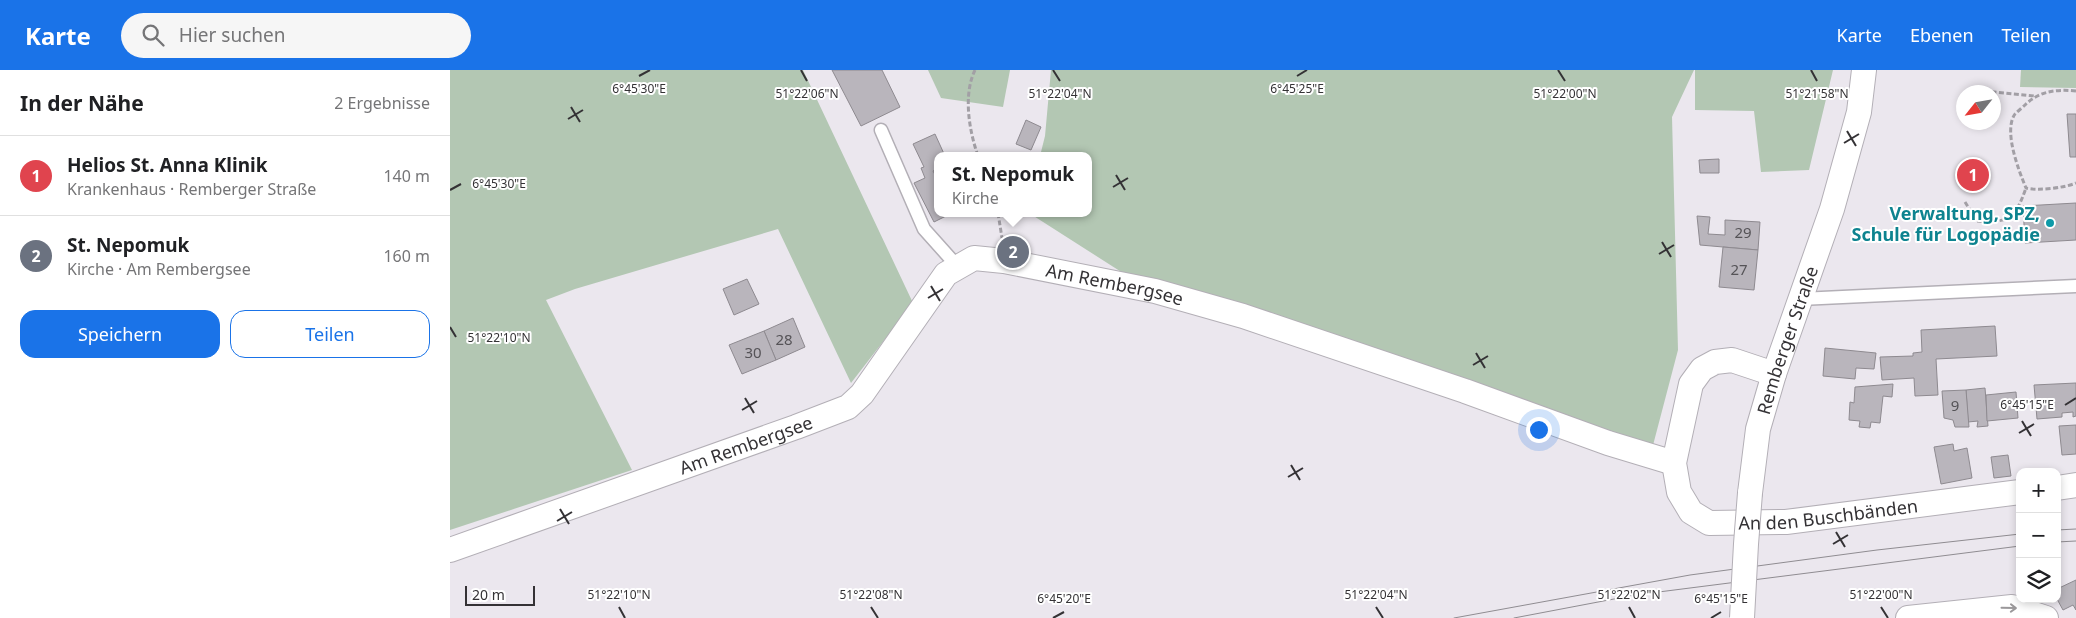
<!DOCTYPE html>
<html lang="de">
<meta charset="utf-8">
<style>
body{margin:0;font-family:"Noto Sans",sans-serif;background:#f6f6f6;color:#202124}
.controls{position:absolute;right:15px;bottom:15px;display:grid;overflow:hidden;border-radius:10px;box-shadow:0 2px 8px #0003}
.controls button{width:45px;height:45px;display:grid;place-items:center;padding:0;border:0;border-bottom:1px solid #e0e0e0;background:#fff;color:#202124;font:25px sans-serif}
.compass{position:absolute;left:1506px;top:15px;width:45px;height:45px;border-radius:50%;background:#fff;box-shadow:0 2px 8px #0003;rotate:239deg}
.scale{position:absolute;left:15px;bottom:12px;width:70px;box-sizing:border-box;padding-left:5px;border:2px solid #343235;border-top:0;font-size:14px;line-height:18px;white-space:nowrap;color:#343235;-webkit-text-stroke:4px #fff;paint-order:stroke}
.you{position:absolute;left:1088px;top:359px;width:18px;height:18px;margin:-12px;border:4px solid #fff;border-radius:50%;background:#1a73e8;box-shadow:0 0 0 8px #1a73e833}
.badge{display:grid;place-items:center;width:32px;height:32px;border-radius:50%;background:#1a73e8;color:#fff;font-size:16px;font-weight:700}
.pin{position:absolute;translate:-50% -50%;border:2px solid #fff;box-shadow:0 1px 5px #0006}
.popup{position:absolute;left:484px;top:82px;width:158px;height:65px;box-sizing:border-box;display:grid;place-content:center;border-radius:10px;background:#fff;filter:drop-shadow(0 1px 4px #0005);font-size:16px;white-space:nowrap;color:#757577}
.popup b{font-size:19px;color:#202124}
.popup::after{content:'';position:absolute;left:50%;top:100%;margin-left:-10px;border:10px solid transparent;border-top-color:#fff}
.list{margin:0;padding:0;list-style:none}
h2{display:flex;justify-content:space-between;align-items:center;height:65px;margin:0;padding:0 20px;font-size:21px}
h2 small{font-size:16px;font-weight:400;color:#757577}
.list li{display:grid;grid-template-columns:32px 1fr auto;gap:15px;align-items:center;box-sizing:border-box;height:80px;padding:0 20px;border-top:1px solid #e0e0e0}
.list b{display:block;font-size:19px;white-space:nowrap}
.list p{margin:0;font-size:16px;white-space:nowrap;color:#757577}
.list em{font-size:16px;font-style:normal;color:#757577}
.actions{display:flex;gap:10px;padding:15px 20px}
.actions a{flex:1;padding:11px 0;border:1px solid #1a73e8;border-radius:15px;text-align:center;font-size:18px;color:#1a73e8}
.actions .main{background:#1a73e8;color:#fff}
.icon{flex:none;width:28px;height:28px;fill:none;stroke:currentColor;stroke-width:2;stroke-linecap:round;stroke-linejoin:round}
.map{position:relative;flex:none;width:1626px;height:548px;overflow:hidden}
header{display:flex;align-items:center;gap:30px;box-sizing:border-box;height:70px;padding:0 25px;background:#1a73e8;color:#fff}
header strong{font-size:24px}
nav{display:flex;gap:28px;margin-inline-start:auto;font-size:18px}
.search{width:350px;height:45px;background:#f6f6f6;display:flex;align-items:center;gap:12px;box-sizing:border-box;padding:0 18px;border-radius:28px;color:#757577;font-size:19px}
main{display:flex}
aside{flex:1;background:#fff}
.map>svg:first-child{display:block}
.green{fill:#b3c7b3}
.building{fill:#b9b5bc;stroke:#8e8a90}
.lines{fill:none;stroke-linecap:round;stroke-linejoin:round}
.service-casing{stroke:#b3afb6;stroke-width:15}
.minor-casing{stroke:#b3afb6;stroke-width:26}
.path{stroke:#a29fa5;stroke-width:3;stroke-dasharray:5 2.5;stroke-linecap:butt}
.service{stroke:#fff;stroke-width:12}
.minor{stroke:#fff;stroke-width:24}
.tram{stroke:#8f8c91;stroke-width:1}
.minor-bridge-casing{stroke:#b3afb6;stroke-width:26;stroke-linecap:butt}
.minor-bridge{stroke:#fff;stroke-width:24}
.oneway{stroke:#9a989a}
.ticks{fill:none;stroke:#343235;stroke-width:2}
.culture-dot{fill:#0f9aa8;stroke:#fff;stroke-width:2}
.labels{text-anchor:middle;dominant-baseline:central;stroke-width:4;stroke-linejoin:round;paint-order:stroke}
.number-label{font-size:15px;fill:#555357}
.culture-label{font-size:18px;font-weight:bold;fill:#0d838f;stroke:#fff;text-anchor:end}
.street-label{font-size:18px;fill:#343235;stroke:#fff}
.ticks-label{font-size:12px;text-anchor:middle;fill:#343235;stroke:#fff;stroke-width:4;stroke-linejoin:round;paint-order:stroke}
</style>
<header>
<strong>Karte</strong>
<div class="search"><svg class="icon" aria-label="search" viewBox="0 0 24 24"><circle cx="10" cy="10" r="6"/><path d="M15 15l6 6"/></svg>Hier suchen</div>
<nav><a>Karte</a><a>Ebenen</a><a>Teilen</a></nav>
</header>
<main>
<aside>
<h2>In der Nähe<small>2 Ergebnisse</small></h2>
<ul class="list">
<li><span class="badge" style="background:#e0444e">1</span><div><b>Helios St. Anna Klinik</b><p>Krankenhaus · Remberger Straße</p></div><em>140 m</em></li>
<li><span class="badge" style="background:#6b7280">2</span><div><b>St. Nepomuk</b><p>Kirche · Am Rembergsee</p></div><em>160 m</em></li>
</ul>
<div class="actions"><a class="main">Speichern</a><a>Teilen</a></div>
</aside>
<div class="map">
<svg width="1626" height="548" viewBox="0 0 1626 548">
<rect width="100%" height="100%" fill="#ebe7ee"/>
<g class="green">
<path d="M0,0h353l110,233 -62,80 -73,-154 -203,60 -29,11 86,170 -182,60z"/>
<path d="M478,0h82l-7,37 -62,-9z"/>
<path d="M601,0h643l-22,47 6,233 -26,99 -515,-167 -108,-69h59v-57h-48l5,-20z"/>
<path d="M1245,0h138l-24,100 -48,2 -7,-61 -59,-1z"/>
<path d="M1571,0h55v18l-56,-1z"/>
</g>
<g class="building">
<path d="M382,0h50l18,37 -39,19z"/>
<path d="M1617,44h9v43h-6z"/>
<path d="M576,50l15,7 -10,23 -15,-6z"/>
<path d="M485,64l10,22h-7v12l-5,3 5,9v33h14l-18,9 -20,-39 11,-5 -4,-10 3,-1 -11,-23z"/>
<path d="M1269,89v14h-19l-1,-13z"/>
<path d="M1626,133v37l-51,3 -2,-37z"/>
<path d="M1247,146l13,1 -2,17 17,1v-15l35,2 -2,28 -58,-5z"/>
<path d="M1273,177l35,3 -4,40 -35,-3z"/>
<path d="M297,209l12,25 -25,11 -11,-26z"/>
<path d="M343,248l12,29 -29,13 -12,-29z"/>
<path d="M1545,256l2,30 -61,3 2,36 -23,1 -1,-18 -32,2 -2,-23 33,-1v-3l9,-1 -1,-22z"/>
<path d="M314,261l12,29 -34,14 -13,-29z"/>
<path d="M1375,278l51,5 -2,16 -18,-1 -1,11 -32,-3z"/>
<path d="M1626,313v33l-3,1v-5l-11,1v4l-25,2 -3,-34z"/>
<path d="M1443,314l-1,13 -9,-1 -3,27 -9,-1 -1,6 -11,-1 1,-6 -11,-1 1,-18 4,1 1,-16z"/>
<path d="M1535,318l3,38 -11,1 1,-6 -10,1 -2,-32z"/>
<path d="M1516,320l3,37h-14l-2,-7 -9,-2 -2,-27z"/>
<path d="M1566,322l2,26 -31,3 -1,-26z"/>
<path d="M1626,355v29l-14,1 -3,-29z"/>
<path d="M1503,374l1,7 13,-3 5,30 -31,6 -7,-37z"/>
<path d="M1558,385l3,21 -17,2 -3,-21z"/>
<path d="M1626,510v30l-3,-5 -10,5 -6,-11v-10z"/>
</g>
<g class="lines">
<g class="service-casing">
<g id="service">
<path d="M431,60l43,99 34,38"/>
<path d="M1350,229l276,-13"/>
</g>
</g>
<g class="minor-casing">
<g id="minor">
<path id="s1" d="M1324,304l-42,-14 -17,2 -13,7 -11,15 -17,79 5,29 12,20 18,11 77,-1 234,-30"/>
<path d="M1607,418l19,-3"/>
<path id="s2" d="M1300,423l8,-64 16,-55 58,-165 27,-97 5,-42"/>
<path id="s3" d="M0,480l346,-123 52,-20 14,-13 84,-120 28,-16 30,3 151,30 88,25 222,75 143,52 66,20"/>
<path d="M1458,548l104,-11 34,11"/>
</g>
</g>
<g class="path">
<path d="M525,0c-12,25 -6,60 3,86"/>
<path d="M1534,21l51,5"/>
<path d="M1626,21c-19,-2 -36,0 -50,13 -3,3 -8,7 -11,10 -12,17 4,57 11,74 12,3 38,0 50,-5"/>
<path d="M1515,132l12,19c32,2 38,-2 49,-33"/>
<path d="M548,143l4,25"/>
</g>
<use href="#service" class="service"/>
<use href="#minor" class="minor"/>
<g class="tram">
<path d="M1607,460l19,-1"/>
<path d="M1607,472l19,-1"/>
<path d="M1004,548l236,-43 187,-25 143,-16"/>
<path d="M1064,548l121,-23 385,-49"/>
</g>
<g class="minor-bridge-casing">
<path id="minor-bridge" d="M1292,548l4,-74 4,-51"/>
</g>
<use href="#minor-bridge" class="minor-bridge"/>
</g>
<defs><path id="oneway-shaft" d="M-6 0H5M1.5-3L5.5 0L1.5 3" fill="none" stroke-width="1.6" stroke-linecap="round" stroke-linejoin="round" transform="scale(1.25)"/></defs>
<use class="oneway" href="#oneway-shaft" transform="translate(1559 538) rotate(1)"/>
<path class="ticks" d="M351,0l6,11M603,0l7,11M1108,0l7,11M1361,0l6,11M189,6l11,-6M847,6l10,-6M121,37l9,15M118,49l15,-9M1397,61l9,15M1394,73l15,-9M666,105l9,15M663,117l15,-9M0,120l11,-6M1212,172l9,15M1209,184l15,-9M481,216l9,15M478,228l15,-9M0,257l6,10M1026,283l9,15M1023,295l15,-9M295,328l9,15M1615,335l11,-7M292,340l15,-9M1572,351l9,15M1569,363l15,-9M841,395l9,15M838,407l15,-9M110,439l9,15M107,451l15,-9M1386,462l9,15M1383,474l15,-9M169,537l6,11M421,537l7,11M926,537l7,11M1179,537l6,11M1431,537l7,11M603,548l11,-6M1261,548l10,-6"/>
<circle class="culture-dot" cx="1600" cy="153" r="5"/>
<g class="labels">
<g class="number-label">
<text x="1293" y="162">29</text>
<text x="1289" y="199">27</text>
<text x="334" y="269">28</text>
<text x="303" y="282">30</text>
<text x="1505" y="335">9</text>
</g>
<g class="culture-label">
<text x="1590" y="143">Verwaltung, SPZ,<tspan x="1590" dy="21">Schule für Logopädie</tspan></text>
</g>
<g class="street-label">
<text stroke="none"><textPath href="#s3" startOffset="764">Am Rembergsee</textPath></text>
<text stroke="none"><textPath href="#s2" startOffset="158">Remberger Straße</textPath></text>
<text stroke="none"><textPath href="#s3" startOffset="314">Am Rembergsee</textPath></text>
<text stroke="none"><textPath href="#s1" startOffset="369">An den Buschbänden</textPath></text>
</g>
</g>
<g class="ticks-label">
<text x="189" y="23">6°45'30"E</text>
<text x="847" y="23">6°45'25"E</text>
<text x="357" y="28">51°22'06"N</text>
<text x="610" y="28">51°22'04"N</text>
<text x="1115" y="28">51°22'00"N</text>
<text x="1367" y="28">51°21'58"N</text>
<text x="49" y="118">6°45'30"E</text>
<text x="49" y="272">51°22'10"N</text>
<text x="1577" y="339">6°45'15"E</text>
<text x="169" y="529">51°22'10"N</text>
<text x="421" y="529">51°22'08"N</text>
<text x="926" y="529">51°22'04"N</text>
<text x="1179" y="529">51°22'02"N</text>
<text x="1431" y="529">51°22'00"N</text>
<text x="614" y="533">6°45'20"E</text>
<text x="1271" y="533">6°45'15"E</text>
</g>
</svg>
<div class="controls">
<button>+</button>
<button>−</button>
<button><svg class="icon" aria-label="layers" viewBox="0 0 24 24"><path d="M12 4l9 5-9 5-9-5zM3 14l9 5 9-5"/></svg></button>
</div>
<svg class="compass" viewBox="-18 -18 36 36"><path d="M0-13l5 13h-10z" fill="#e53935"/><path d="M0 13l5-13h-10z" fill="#757577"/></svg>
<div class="scale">20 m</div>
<div class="you"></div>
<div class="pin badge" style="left:1523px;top:105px;background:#e0444e">1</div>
<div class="pin badge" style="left:563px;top:182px;background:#6b7280">2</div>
<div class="popup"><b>St. Nepomuk</b>Kirche</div>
</div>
</main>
